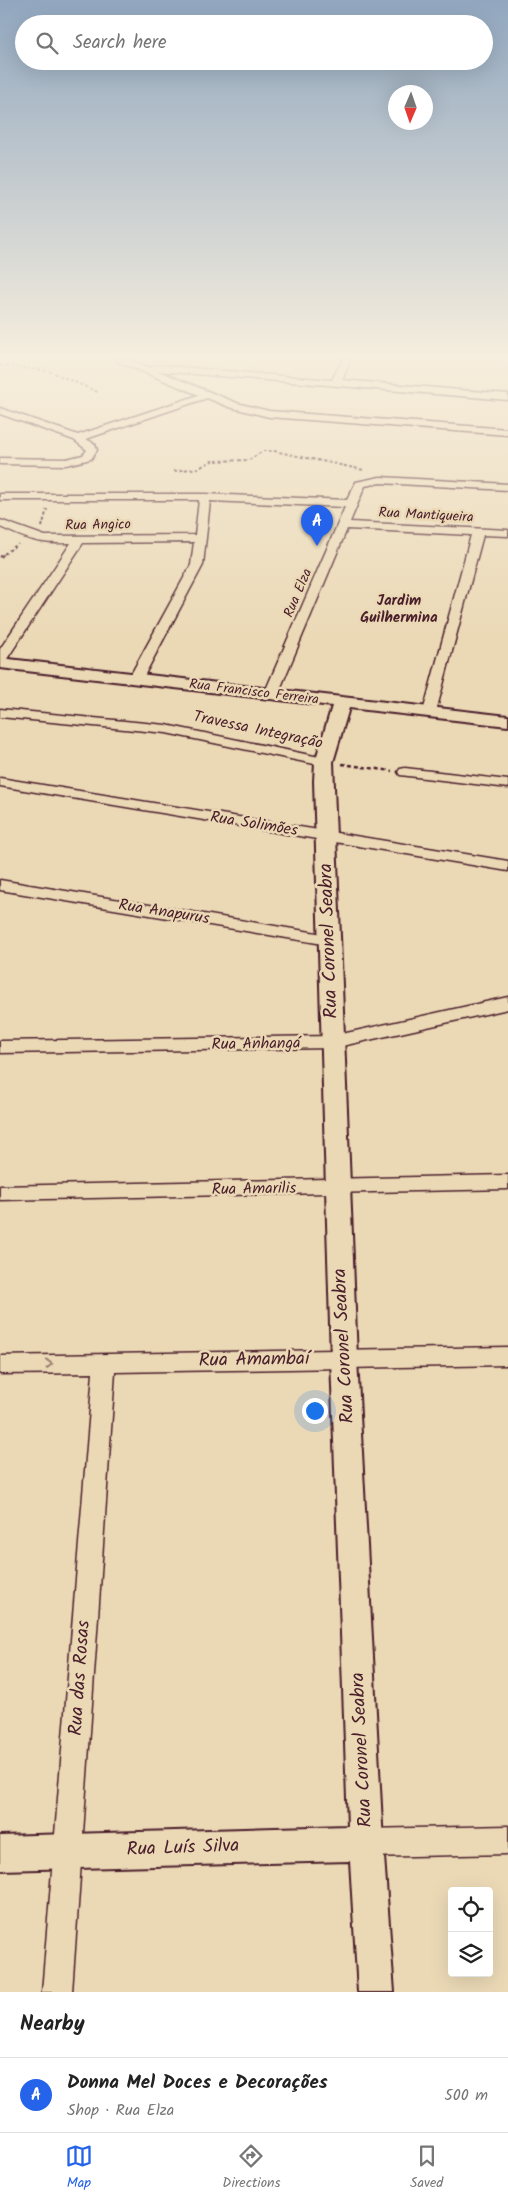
<!DOCTYPE html>
<meta charset="utf-8">
<style>
body{margin:0;font-family:Kalam,sans-serif;background:#f2f2f2;color:#222}
.controls{position:absolute;right:15px;bottom:15px;display:grid;overflow:hidden;border-radius:5px;box-shadow:0 5px 20px #0002}
.controls button{width:45px;height:45px;display:grid;place-items:center;padding:0;border:0;border-bottom:1px solid #e0e0e0;background:#fff;color:#222;font:25px sans-serif}
.compass{position:absolute;left:388px;top:85px;width:45px;height:45px;border-radius:50%;background:#fff;box-shadow:0 5px 20px #0002;rotate:182deg}
.you{position:absolute;left:314px;top:1410px;width:18px;height:18px;margin:-12px;border:4px solid #fff;border-radius:50%;background:#1a73e8;box-shadow:0 0 0 8px #1a73e833}
.badge{display:grid;place-items:center;width:32px;height:32px;border-radius:50%;background:#2563eb;color:#fff;font-size:16px;font-weight:700}
.pin{position:absolute;translate:-50% -41px;filter:drop-shadow(0 1px 2px #0008)}
.pin::after{content:'';position:absolute;top:26px;width:18px;height:15px;background:inherit;clip-path:polygon(0 0,100% 0,50% 100%)}
.list{margin:0;padding:0;list-style:none}
h2{display:flex;justify-content:space-between;align-items:center;height:65px;margin:0;padding:0 20px;font-size:21px}
h2 small{font-size:16px;font-weight:400;color:#767676}
.list li{display:grid;grid-template-columns:32px 1fr auto;gap:15px;align-items:center;box-sizing:border-box;height:75px;padding:0 20px;border-top:1px solid #e0e0e0}
.list b{display:block;font-size:19px;white-space:nowrap}
.list p{margin:0;font-size:16px;white-space:nowrap;color:#767676}
.list em{font-size:16px;font-style:normal;color:#767676}
.icon{flex:none;width:28px;height:28px;fill:none;stroke:currentColor;stroke-width:2;stroke-linecap:round;stroke-linejoin:round}
.map{position:relative;flex:none;width:508px;height:1992px;overflow:hidden}
.search{position:absolute;background:#fff;box-shadow:0 5px 20px #0002;left:15px;right:15px;top:15px;height:55px;display:flex;align-items:center;gap:12px;box-sizing:border-box;padding:0 18px;border-radius:28px;color:#767676;font-size:19px}
.sheet{height:140px;background:#fff}
nav{display:flex;justify-content:space-around;align-items:center;box-sizing:border-box;height:70px;border-top:1px solid #e0e0e0;background:#fff;font-size:14px;color:#767676}
nav a{display:grid;justify-items:center;gap:2px}
nav .on{color:#2563eb}
.map>svg:first-child{display:block}
.lines{fill:none;stroke-linecap:round;stroke-linejoin:round}
.minor-casing{stroke:#4a1f2b;stroke-width:3}
.tertiary-casing{stroke:#4a1f2b;stroke-width:4}
.path-far1{stroke:#4a1f2b;stroke-width:2;stroke-dasharray:3 2.5;stroke-linecap:butt}
.path{stroke:#4a1f2b;stroke-width:2.5;stroke-dasharray:4 3;stroke-linecap:butt}
.minor{fill:#ebd9b6;fill-rule:evenodd}
.tertiary{fill:#ebd9b6;fill-rule:evenodd}
.oneway{stroke:#9a7c70}
.labels{text-anchor:middle;dominant-baseline:central;stroke-width:5;stroke-linejoin:round;paint-order:stroke}
.far-street-label{font-size:14px;fill:#4a1f2b;stroke:#ebd9b6}
.far-neighbourhood-label{font-size:15px;font-weight:bold;fill:#4a1f2b;stroke:#ebd9b6}
.street-label{font-size:16px;fill:#4a1f2b;stroke:#ebd9b6}
.near-street-label{font-size:19px;fill:#4a1f2b;stroke:#ebd9b6}
</style>
<div class="map">
<svg width="508" height="1992" viewBox="0 0 508 1992">
<rect width="100%" height="100%" fill="#ebd9b6"/>
<filter id="ink" filterUnits="userSpaceOnUse"><feTurbulence type="fractalNoise" baseFrequency=".02" numOctaves="2"/><feDisplacementMap in="SourceGraphic" scale="10" xChannelSelector="R" yChannelSelector="G"/><feConvolveMatrix kernelMatrix="1 2 1 2 8 2 1 2 1" color-interpolation-filters="sRGB"/></filter>
<g filter="url(#ink)">
<g class="lines">
<g class="minor-casing">
<g id="minor">
<path d="M116,359h11l23,9 5,-3 177,15 11,-21h8l-9,21 166,14v6l-350,-29 79,32 32,8 239,18v6l-239,-18 -40,-10 -22,-9 -121,41 9,5 2,6 -6,9 -25,6 -66,-1v-6l66,1 17,-4 4,-5 -13,-10 -74,-26v-6l78,27 121,-40 -82,-34z"/>
<path d="M380,477l128,7v6l-128,-7 -15,3 -15,36 158,8v6l-25,-1 -48,180 -5,1 -7,-4 48,-177 -124,-6 -69,165 -7,4 -7,-4 81,-187 -135,-6 -7,64 -60,113 -7,4 -7,-4 62,-113 3,-23 -111,1 -78,119 -5,1v-14l71,-106c-32,1 -42,-3 -71,-16v-7l45,16 150,-1 4,-35h-199v-6h205l142,6 9,-18z"/>
<path d="M0,709l166,16 158,33 7,4 -7,4 -158,-33 -166,-16z"/>
<path d="M405,768l103,12v8l-108,-13 -2,-3 2,-3z"/>
<path d="M0,778l508,83v10l-508,-85z"/>
<path d="M0,880l329,55 6,1 2,4 -2,4 -6,1 -329,-55z"/>
<path d="M508,997v12l-175,39 -333,5v-12l333,-5z"/>
<path d="M508,1175v14l-508,11v-14z"/>
<path d="M508,1347v18l-393,7 -43,620h-30l51,-619 -93,1v-18z"/>
<path d="M508,1826v28l-142,3 -10,-4 -4,-10 4,-10 10,-4z"/>
</g>
</g>
<g class="tertiary-casing">
<path id="tertiary" d="M0,658l508,58v10l-159,-18 -16,54 24,597 26,484 11,149h-36l-8,-131 -350,9v-34l348,-10 -17,-467 -17,-578 1,-19 17,-56 -332,-38z"/>
</g>
<g class="path-far1">
<path d="M0,365l49,6 49,21"/>
<path d="M174,471l25,-3 13,-7 37,-1 14,-9h11l90,19"/>
<path d="M42,527l5,-18"/>
<path d="M4,554l14,-10"/>
</g>
<g class="path">
<path d="M0,557l6,-4"/>
<path d="M342,764l50,7"/>
</g>
<use href="#minor" class="minor"/>
<use href="#tertiary" class="tertiary"/>
</g>
<defs><path id="oneway-chevron" d="M-2-3.5L2.5 0L-2 3.5" fill="none" stroke-width="1.6" stroke-linecap="round" stroke-linejoin="round" transform="scale(1.25)"/></defs>
<use class="oneway" href="#oneway-chevron" transform="translate(49 1364) rotate(-1)"/>
</g>
<linearGradient id="sky" x2="0" y2="1"><stop stop-color="#91a7bf"/><stop offset="0.56" stop-color="#f6eede"/><stop offset="1" stop-color="#f6eede" stop-opacity="0"/></linearGradient>
<rect width="508" height="637" fill="url(#sky)"/>
<g class="labels">
<g class="far-street-label">
<text transform="translate(426 515) rotate(3)">Rua Mantiqueira</text>
<text transform="translate(98 525) rotate(-1)">Rua Angico</text>
<text transform="translate(298 593) rotate(-67)">Rua Elza</text>
<text transform="translate(254 692) rotate(7)">Rua Francisco Ferreira</text>
</g>
<g class="far-neighbourhood-label">
<text x="399" y="601">Jardim<tspan x="399" dy="17">Guilhermina</tspan></text>
</g>
<g class="street-label">
<text transform="translate(258 730) rotate(12)">Travessa Integração</text>
<text transform="translate(254 824) rotate(9)">Rua Solimões</text>
<text transform="translate(164 912) rotate(9)">Rua Anapurus</text>
<text transform="translate(256 1044) rotate(-1)">Rua Anhangá</text>
<text transform="translate(254 1189) rotate(-1)">Rua Amarilis</text>
</g>
<g class="near-street-label">
<text transform="translate(329 941) rotate(-92)">Rua Coronel Seabra</text>
<text transform="translate(344 1346) rotate(-93)">Rua Coronel Seabra</text>
<text transform="translate(254 1360) rotate(-1)">Rua Amambaí</text>
<text transform="translate(80 1678) rotate(-86)">Rua das Rosas</text>
<text transform="translate(362 1750) rotate(-93)">Rua Coronel Seabra</text>
<text transform="translate(183 1848) rotate(-2)">Rua Luís Silva</text>
</g>
</g>
</svg>
<div class="controls">
<button><svg class="icon" aria-label="locate" viewBox="0 0 24 24"><circle cx="12" cy="12" r="6"/><path d="M12 2v4M12 18v4M2 12h4M18 12h4"/></svg></button>
<button><svg class="icon" aria-label="layers" viewBox="0 0 24 24"><path d="M12 4l9 5-9 5-9-5zM3 14l9 5 9-5"/></svg></button>
</div>
<svg class="compass" viewBox="-18 -18 36 36"><path d="M0-13l5 13h-10z" fill="#e53935"/><path d="M0 13l5-13h-10z" fill="#767676"/></svg>
<div class="you"></div>
<div class="pin badge" style="left:317px;top:546px">A</div>
<div class="search"><svg class="icon" aria-label="search" viewBox="0 0 24 24"><circle cx="10" cy="10" r="6"/><path d="M15 15l6 6"/></svg>Search here</div>
</div>
<section class="sheet">
<h2>Nearby<small></small></h2>
<ul class="list">
<li><span class="badge">A</span><div><b>Donna Mel Doces e Decorações</b><p>Shop · Rua Elza</p></div><em>500 m</em></li>
</ul>
</section>
<nav>
<a class="on"><svg class="icon" aria-label="map" viewBox="0 0 24 24"><path d="M3 6l6-2 6 2 6-2v14l-6 2-6-2-6 2zM9 4v14M15 6v14"/></svg>Map</a>
<a><svg class="icon" aria-label="directions" viewBox="0 0 24 24"><path d="M12 3l9 9-9 9-9-9zM9 14v-3h6M13 9l2 2-2 2"/></svg>Directions</a>
<a><svg class="icon" aria-label="saved" viewBox="0 0 24 24"><path d="M7 4h10v16l-5-4-5 4z"/></svg>Saved</a>
</nav>
